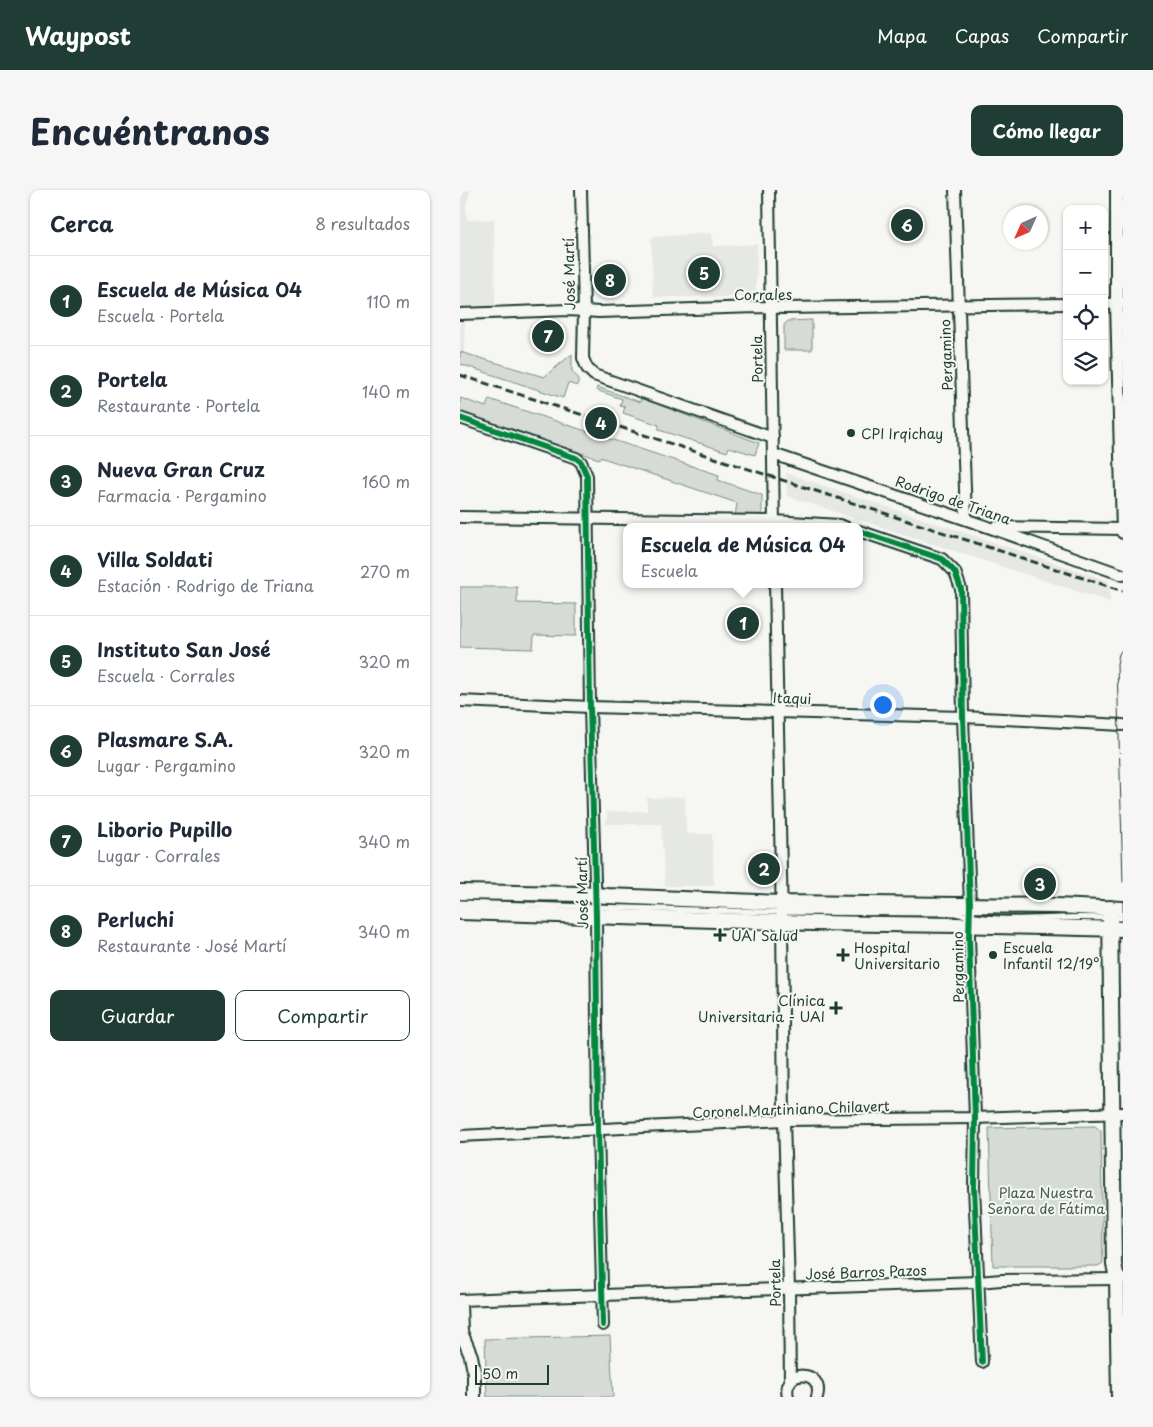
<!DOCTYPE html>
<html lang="es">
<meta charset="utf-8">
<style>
body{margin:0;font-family:"Playpen Sans",sans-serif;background:#f6f6f7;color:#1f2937}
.controls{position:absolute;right:15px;top:15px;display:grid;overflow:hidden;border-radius:10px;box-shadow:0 1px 4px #0004}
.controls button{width:45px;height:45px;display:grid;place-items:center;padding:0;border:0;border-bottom:1px solid #e0e1e3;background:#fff;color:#1f2937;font:25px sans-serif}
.compass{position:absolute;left:543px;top:15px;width:45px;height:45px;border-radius:50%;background:#fff;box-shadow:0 1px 4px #0004;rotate:225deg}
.scale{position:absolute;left:15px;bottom:12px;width:74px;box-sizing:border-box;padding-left:5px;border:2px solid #1f3d34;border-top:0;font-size:14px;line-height:18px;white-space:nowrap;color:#1f3d34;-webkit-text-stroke:4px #f6f6f2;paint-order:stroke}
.you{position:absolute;left:422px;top:514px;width:18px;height:18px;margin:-12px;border:4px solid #fff;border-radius:50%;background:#1a73e8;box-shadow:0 0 0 8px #1a73e833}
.badge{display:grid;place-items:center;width:32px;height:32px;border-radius:50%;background:#1f3d34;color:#fff;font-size:16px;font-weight:700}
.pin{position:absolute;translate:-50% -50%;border:2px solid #fff;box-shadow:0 1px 5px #0006}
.popup{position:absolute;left:163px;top:333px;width:240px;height:65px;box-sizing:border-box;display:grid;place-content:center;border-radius:10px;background:#fff;filter:drop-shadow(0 1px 4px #0005);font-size:16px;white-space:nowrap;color:#747a83}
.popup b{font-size:19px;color:#1f2937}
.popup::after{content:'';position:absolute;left:50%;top:100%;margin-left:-10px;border:10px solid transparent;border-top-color:#fff}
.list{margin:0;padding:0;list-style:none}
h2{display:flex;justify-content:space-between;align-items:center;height:65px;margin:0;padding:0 20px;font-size:21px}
h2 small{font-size:16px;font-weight:400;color:#747a83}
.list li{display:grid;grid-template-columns:32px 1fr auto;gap:15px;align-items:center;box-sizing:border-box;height:90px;padding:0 20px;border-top:1px solid #e0e1e3}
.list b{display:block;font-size:19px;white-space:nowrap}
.list p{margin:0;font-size:16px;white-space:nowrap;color:#747a83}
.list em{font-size:16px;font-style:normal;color:#747a83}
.actions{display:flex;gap:10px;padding:15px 20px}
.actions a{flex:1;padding:11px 0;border:1px solid #1f3d34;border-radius:10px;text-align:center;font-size:18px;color:#1f3d34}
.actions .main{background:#1f3d34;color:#fff}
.icon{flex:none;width:28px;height:28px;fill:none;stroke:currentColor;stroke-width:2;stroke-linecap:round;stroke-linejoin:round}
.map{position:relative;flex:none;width:663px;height:1207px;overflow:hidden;border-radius:10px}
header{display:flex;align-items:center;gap:30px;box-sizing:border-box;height:70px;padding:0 25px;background:#1f3d34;color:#fff}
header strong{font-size:24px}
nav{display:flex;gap:28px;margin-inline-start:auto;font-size:18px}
.intro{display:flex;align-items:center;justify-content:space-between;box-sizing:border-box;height:120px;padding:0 30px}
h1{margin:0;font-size:35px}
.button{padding:12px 22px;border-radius:10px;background:#1f3d34;color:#fff;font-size:18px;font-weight:700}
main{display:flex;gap:30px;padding:0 30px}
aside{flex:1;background:#fff;border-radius:10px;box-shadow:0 1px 4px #0004}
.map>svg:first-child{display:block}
.built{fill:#e6e8e4}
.green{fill:#d6dbd6;stroke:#7a8c85}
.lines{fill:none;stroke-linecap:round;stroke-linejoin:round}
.service-casing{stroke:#1f3d34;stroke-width:9}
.minor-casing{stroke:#1f3d34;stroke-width:14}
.tertiary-casing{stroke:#1f3d34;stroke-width:16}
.secondary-casing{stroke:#1f3d34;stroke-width:18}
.service{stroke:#f6f6f2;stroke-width:5}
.minor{stroke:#f6f6f2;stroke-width:10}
.tertiary{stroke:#f6f6f2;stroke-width:12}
.secondary{stroke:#f6f6f2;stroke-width:14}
.tram{stroke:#1f3d34;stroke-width:1}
.rail{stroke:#1f3d34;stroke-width:3;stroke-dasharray:8 4;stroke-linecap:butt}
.cycleway-casing{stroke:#f6f6f2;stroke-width:9}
.cycleway{stroke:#00873e;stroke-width:6}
.poi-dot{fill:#1f3d34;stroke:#f6f6f2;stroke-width:2}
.labels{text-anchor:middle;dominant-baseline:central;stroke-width:4;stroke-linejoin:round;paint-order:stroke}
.street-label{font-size:14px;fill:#1f3d34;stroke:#f6f6f2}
.poi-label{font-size:14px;fill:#1f3d34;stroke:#f6f6f2;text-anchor:start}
.park-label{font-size:14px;fill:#445d54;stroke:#f6f6f2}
</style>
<header>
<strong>Waypost</strong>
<nav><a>Mapa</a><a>Capas</a><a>Compartir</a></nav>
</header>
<div class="intro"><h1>Encuéntranos</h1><a class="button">Cómo llegar</a></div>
<main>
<aside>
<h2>Cerca<small>8 resultados</small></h2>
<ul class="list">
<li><span class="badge">1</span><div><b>Escuela de Música 04</b><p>Escuela · Portela</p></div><em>110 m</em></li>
<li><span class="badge">2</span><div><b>Portela</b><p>Restaurante · Portela</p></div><em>140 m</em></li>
<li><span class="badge">3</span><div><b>Nueva Gran Cruz</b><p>Farmacia · Pergamino</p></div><em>160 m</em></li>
<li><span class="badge">4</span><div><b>Villa Soldati</b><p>Estación · Rodrigo de Triana</p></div><em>270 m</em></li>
<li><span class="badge">5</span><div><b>Instituto San José</b><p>Escuela · Corrales</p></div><em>320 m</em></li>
<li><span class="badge">6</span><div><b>Plasmare S.A.</b><p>Lugar · Pergamino</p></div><em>320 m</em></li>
<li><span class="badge">7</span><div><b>Liborio Pupillo</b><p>Lugar · Corrales</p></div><em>340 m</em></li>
<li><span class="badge">8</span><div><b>Perluchi</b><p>Restaurante · José Martí</p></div><em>340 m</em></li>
</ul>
<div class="actions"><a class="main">Guardar</a><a>Compartir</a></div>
</aside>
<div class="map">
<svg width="663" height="1207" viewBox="0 0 663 1207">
<rect width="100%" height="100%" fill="#f6f6f2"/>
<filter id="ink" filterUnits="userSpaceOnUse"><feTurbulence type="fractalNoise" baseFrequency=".02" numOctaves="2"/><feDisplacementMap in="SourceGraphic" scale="10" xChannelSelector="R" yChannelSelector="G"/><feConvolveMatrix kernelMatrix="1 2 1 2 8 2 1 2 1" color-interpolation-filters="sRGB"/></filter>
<g filter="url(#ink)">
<g class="built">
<path d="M0,0h10l-4,16 1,14 27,-1 1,88 -30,1 -1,45 -4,-1z"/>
<path d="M252,43l1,13 44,-2 -1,47 -6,6h-97l-2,-60z"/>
<path d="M326,283l323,108 1,21 -323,-106z"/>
<path d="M225,607l1,37h26l2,52h-49l-4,-62h-55l1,-12 40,-1v-13z"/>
</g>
<g class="green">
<path d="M352,130v30h-28v-25l4,-4z"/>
<path d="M0,162l84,25 28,-23v17l7,8 -2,7 -9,-3 -5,15 -103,-34z"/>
<path d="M137,197l43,15 1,-4 118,45 -4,12 -26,-8 -2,5 -68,-22v-5l-36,-12 2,-6 -5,-1 2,-7 -26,-9z"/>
<path d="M0,208l26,9 3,-8 230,76 -1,5 44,15v19l-2,2 -25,1 2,-14 -137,-46 -1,2 -138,-46 -1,-1z"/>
<path d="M0,397h57v16l59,1v32l-42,-1 -1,14 -73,-2z"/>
<path d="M635,936l6,5 2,132 -5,3h-105l-4,-138z"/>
<path d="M150,1146l3,61h-126l-2,-58z"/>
</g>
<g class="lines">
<g class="service-casing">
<path id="service" d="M0,713l304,9 191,1c34,9 70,6 105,5 21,-1 42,0 63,0"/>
</g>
<g class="minor-casing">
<g id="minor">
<path d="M121,0l3,121 -1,47 4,10 7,7 179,63"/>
<path d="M309,0l5,337"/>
<path d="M495,0l11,329"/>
<path d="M644,114l19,-1"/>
<path d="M0,124l108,-4 31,2 158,-5 27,1 283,-4"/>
<path d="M0,228l116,40 5,4 6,14 3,231 6,209 2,214 5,195"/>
<path d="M313,264l215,73 135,48"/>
<path d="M0,327l314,4 65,4 6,2"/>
<path d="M536,337l127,2"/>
<path d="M399,341l83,28 13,13 6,17 2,128 7,188 -1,32 6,181 -1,69 8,175"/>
<path d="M315,394l7,337 2,199 5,169 1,93"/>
<path d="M0,511l130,6 373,10 160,8"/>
<path d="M0,946l324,-16 191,-2 148,-5"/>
<path d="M0,1110l518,-18 23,-2 121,-1"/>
<path d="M328,1207c-7,-29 37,-28 29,0"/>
</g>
</g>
<g class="tertiary-casing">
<g id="tertiary">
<path d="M657,0v113l6,229"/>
<path d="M0,1112l1,30 10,24 3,15v26"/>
</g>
</g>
<g class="secondary-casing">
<g id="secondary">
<path d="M0,702l122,2 26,2 173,7 275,3 67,3"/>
<path d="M650,718l4,356 3,15 2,118"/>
<path d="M0,722l353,11 143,2 167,4"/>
</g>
</g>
<use href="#service" class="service"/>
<use href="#minor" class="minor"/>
<use href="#tertiary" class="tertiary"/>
<use href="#secondary" class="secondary"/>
<g class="tram">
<path d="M663,458l-4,6 -2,10 6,218"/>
<path d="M663,711v35"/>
</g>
<path class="rail" d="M0,185l663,216"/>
<g class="cycleway-casing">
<g id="cycleway">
<path d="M0,228l116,40 5,4 6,14 3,231 6,209 2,214 5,195"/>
<path d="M399,341l83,28 13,13 6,17 2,128 7,188 -1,32 6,181 -1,69 8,175"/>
</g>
</g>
<use href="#cycleway" class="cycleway"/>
</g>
</g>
<g class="poi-dot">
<circle cx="391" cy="243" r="5"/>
<path d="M257.5 737.5h5v5h5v5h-5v5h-5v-5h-5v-5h5z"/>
<path d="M380.5 757.5h5v5h5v5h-5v5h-5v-5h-5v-5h5z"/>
<circle cx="533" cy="765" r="5"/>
<path d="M373.5 810.5h5v5h5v5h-5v5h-5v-5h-5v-5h5z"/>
</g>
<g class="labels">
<g class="street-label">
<text transform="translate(109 84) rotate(-91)">José Martí</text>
<text x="303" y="104">Corrales</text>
<text transform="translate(486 165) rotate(-92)">Pergamino</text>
<text transform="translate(297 169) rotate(-91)">Portela</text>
<text transform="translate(493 310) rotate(19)">Rodrigo de Triana</text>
<text transform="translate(332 508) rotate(2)">Itaqui</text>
<text transform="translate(122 703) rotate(-91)">José Martí</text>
<text transform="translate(498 777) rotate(-91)">Pergamino</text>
<text transform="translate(331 919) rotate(-2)">Coronel Martiniano Chilavert</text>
<text transform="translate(406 1082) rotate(-2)">José Barros Pazos</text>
<text transform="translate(315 1093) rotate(-91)">Portela</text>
</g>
<g class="poi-label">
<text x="401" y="243">CPI Irqichay</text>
<text x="271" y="745">UAI Salud</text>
<text x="394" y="757">Hospital<tspan x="394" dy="16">Universitario</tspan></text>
<text x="543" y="757">Escuela<tspan x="543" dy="16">Infantil 12/19°</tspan></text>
<text x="365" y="810" text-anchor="end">Clínica<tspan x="365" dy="16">Universitaria - UAI</tspan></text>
</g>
<g class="park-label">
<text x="586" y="1002">Plaza Nuestra<tspan x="586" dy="16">Señora de Fátima</tspan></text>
</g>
</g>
</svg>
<div class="controls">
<button>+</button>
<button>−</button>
<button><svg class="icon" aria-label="locate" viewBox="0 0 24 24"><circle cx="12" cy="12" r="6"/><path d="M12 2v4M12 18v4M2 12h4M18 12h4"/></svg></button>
<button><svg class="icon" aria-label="layers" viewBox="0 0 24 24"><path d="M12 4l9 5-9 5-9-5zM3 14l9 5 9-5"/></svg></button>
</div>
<svg class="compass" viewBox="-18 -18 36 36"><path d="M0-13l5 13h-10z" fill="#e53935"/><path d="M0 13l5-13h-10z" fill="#747a83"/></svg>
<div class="scale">50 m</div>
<div class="you"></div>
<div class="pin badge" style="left:283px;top:433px">1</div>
<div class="popup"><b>Escuela de Música 04</b>Escuela</div>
<div class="pin badge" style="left:304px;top:679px">2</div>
<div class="pin badge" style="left:580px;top:694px">3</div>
<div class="pin badge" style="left:141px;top:233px">4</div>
<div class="pin badge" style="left:244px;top:83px">5</div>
<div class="pin badge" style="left:447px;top:35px">6</div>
<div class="pin badge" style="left:88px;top:146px">7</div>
<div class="pin badge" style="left:150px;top:90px">8</div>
</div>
</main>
